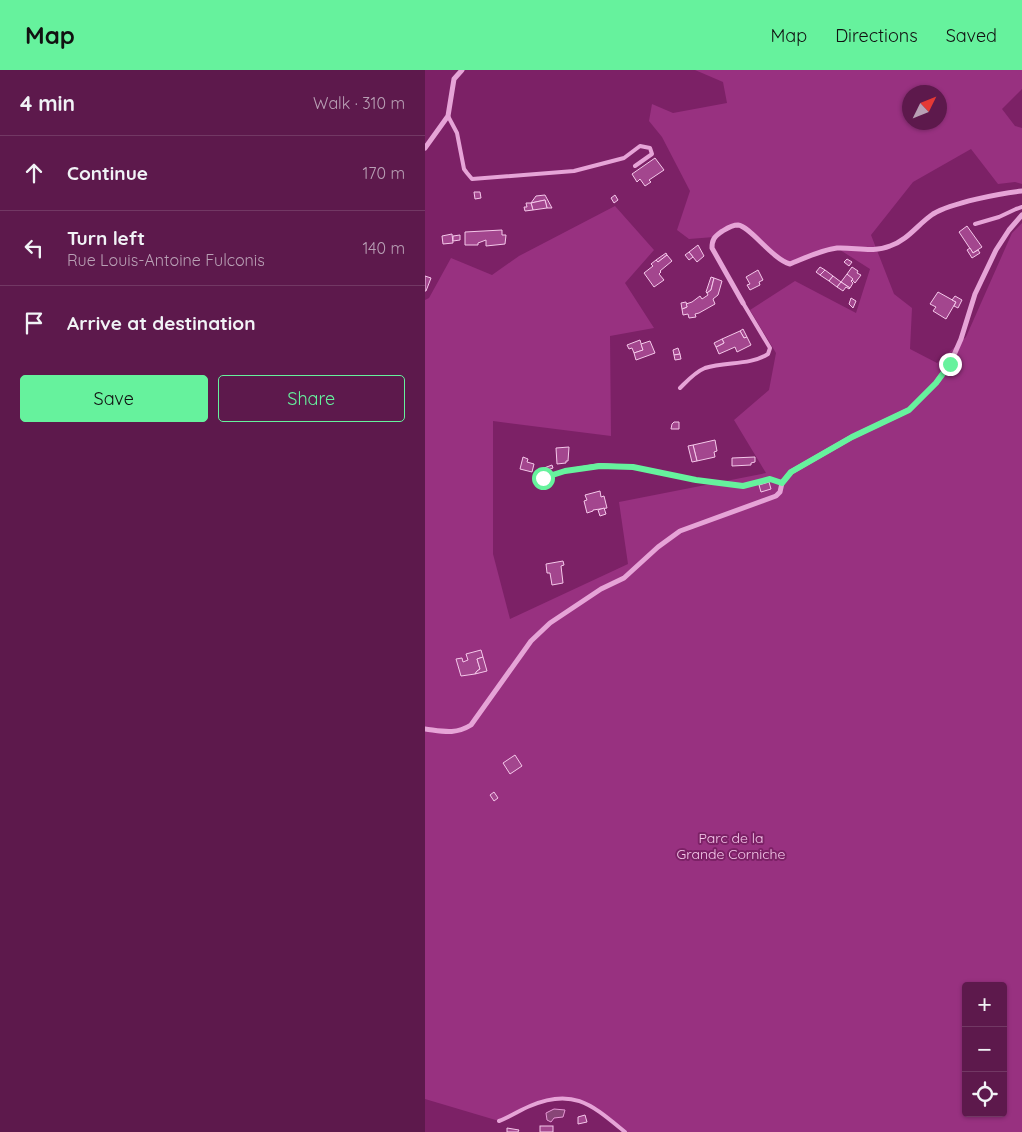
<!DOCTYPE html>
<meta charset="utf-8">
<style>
body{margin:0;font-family:Quicksand,sans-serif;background:#662656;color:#f1f3f6}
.controls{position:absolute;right:15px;bottom:15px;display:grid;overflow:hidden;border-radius:5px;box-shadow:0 1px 4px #0004}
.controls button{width:45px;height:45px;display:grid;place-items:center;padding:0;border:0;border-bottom:1px solid #723864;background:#5d194c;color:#f1f3f6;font:25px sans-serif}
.compass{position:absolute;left:477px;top:15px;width:45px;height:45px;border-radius:50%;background:#5d194c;box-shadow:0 1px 4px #0004;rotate:47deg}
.stop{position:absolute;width:15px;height:15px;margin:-11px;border:4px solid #66f29d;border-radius:50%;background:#fff}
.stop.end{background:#66f29d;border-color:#fff;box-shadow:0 1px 5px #0008}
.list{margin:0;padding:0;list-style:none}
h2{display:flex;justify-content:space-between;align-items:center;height:65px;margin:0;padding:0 20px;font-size:21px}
h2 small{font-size:16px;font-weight:400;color:#b9a0b5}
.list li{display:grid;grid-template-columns:32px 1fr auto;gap:15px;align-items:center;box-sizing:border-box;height:75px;padding:0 20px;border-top:1px solid #723864}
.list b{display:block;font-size:19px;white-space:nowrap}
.list p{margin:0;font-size:16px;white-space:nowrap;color:#b9a0b5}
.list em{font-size:16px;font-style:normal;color:#b9a0b5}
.actions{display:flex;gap:10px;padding:15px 20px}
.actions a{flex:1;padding:11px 0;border:1px solid #66f29d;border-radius:5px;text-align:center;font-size:18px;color:#66f29d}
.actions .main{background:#66f29d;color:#111}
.icon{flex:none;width:28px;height:28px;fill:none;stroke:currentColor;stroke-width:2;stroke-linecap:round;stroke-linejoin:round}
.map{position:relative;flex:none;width:597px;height:1062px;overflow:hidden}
header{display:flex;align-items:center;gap:30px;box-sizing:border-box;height:70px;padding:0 25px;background:#66f29d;color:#111}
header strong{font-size:24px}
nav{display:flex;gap:28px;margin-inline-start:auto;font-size:18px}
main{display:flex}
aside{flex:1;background:#5d194c}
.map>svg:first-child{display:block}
.green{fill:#983180;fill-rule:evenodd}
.water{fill:#884577;stroke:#e798d6}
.building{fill:#a3468e;stroke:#f5c8ea}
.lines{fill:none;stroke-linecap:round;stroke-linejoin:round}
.service{stroke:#e6a4d7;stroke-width:4}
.minor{stroke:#e6a4d7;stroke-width:5}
.route{stroke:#66f29d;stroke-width:6}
.labels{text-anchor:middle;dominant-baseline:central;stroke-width:4;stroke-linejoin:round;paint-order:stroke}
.park-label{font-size:14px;fill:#f5c8ea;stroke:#7c2166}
</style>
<header>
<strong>Map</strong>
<nav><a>Map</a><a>Directions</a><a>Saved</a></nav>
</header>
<main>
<aside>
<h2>4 min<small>Walk · 310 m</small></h2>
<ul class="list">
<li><svg class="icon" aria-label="ahead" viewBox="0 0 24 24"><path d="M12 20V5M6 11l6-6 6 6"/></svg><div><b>Continue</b></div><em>170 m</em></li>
<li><svg class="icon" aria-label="left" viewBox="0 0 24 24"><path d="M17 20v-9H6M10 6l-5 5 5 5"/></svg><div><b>Turn left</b><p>Rue Louis-Antoine Fulconis</p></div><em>140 m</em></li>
<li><svg class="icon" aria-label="arrive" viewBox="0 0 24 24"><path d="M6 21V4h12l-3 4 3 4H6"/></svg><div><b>Arrive at destination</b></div></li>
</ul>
<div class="actions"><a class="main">Save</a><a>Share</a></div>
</aside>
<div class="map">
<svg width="597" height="1062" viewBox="0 0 597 1062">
<rect width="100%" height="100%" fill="#7c2166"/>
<path class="green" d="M270,0h327v19l-20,20 13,17 7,2v56l-7,-2 -17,2 -27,-35 -58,33 -42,53 23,59 18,14 -2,41 27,14 29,-26 46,-104 10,-10v909h-397l-28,-24 -33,-10 -20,3 -45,20 -74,-22v-799l4,-2 22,-40 41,17 27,-19 96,-50 39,44 -29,33 29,45 -44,8 1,100 -118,-15v133l17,65 118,-55 -9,-62 147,-29 -32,-53 35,-30 7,-37 -26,-43 45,-29 61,32 14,-44 -33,-21 -47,16 -52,-39 -24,12 -25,2 -12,-9 13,-39 -28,-54 -13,-16 3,-17 21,9 54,-10 -4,-21zM484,22h30v30h-30zM541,916h37v127h-37z"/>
<path class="water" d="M129,1039l11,1 -2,7 -9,1 -3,4 -4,-2 -1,-7z"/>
<g class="building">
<path d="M230,88l9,12 -15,10 2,2 -6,4 -5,-7 -3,3 -5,-8z"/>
<path d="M49,122h6l1,6 -6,1z"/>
<path d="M120,125l7,13h-5l-2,-8 -14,3 5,-7z"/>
<path d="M190,125l3,5 -4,3 -3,-5z"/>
<path d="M120,130l2,8 -14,2 -2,-7z"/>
<path d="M101,133h5l2,7 -8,1 -1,-4h3z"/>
<path d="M542,156l15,21 -9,6 -14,-21z"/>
<path d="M77,160v5h4l-1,9 -19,2v-6l-8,3v2h-13v-13z"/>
<path d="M27,164l1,9 -10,1 -1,-8z"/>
<path d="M35,165v5l-7,1v-5z"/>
<path d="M273,175l6,11 -7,6 -8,-10z"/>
<path d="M545,178l3,5 5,-3 2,3 -8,5 -5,-8z"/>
<path d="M264,182l4,5 -4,3 -4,-5z"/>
<path d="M241,183l1,2 -9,7 -2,-2z"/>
<path d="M242,185l5,6 -12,10 1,1 -2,2 5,6 -10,7 -10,-14 9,-7 -2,-2 5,-4 2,2z"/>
<path d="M422,189l5,3 -3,4 -5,-4z"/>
<path d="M395,197l5,3 -5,5 -4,-3z"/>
<path d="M427,197l6,4 -1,2 4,2 -6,8 -8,-9z"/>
<path d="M333,200l5,10 -4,2 1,3 -10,5 -3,-5 3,-1 -4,-7z"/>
<path d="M400,200l8,6 -4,5 -9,-6z"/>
<path d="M422,204l6,5 -2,2 2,2 -3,5 -9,-6z"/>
<path d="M0,206l6,2 -5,13h-1z"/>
<path d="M408,206l8,6 -4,5 -8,-6z"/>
<path d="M286,207l3,1 -3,12 -4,3 -1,-1z"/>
<path d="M289,208l8,3 -4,14 -5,4 2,5 -16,9 -4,1 1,3 -7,1 -1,-4 -5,1 -1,-6 5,-2 -1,-3 6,-2 8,-6 2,3 6,-4 -1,-2 4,-3z"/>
<path d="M416,212l9,6 -1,1 -3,-2 -3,4 -6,-4z"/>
<path d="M513,222l18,10 -10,17 -13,-8 3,-4 -6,-3z"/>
<path d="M530,226l7,4 -4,8 -4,-2 2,-4 -4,-2z"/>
<path d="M426,228l5,3 -3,7 -4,-4z"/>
<path d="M261,232l1,5 -5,2 -1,-6z"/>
<path d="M318,259l4,8 -3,1 -4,-7z"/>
<path d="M315,261l4,7 3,-1 4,8 -14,7 -2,-5 -16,7 -3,-7 8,-4 -2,-4z"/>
<path d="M297,269l2,4 -8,4 -2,-4z"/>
<path d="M215,270l3,10 -9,3 -2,-5 -3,1 -2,-4z"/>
<path d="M225,271l5,12 -19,7 -2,-7 9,-3 -2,-6z"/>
<path d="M253,278l2,6 -6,1 -1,-5z"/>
<path d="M255,284l1,5 -6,1 -1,-5z"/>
<path d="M249,352h5v7h-8l1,-5z"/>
<path d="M290,370l2,11 -3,1 1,5 -18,4 -4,-16z"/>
<path d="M268,375l4,16 -5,1 -4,-16z"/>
<path d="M144,377l-1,14h-2v2l-9,1 -1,-16z"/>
<path d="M98,387l5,2 -1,3 7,2 -2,8 -12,-3z"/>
<path d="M330,387v5l-4,1v2l-19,1v-8z"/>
<path d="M127,395l1,3 -8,3 -1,-3z"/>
<path d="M344,412l2,7 -10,3 -2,-7z"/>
<path d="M175,421l1,6 3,-1 3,12 -14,2v1l-6,2 -3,-12 3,-1 -2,-5z"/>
<path d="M179,438l2,6 -6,2 -2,-6z"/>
<path d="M138,491l1,4 -3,1 2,17 -11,2 -2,-12h-3l-1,-9z"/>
<path d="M56,580l2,7 -6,2 3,10 -3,2 -2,3 -14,2 -5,-17 6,-1 1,4 5,-2 -2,-6z"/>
<path d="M58,587l4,14 -12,3 2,-3 3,-2 -3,-10z"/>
<path d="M90,685l7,11 -12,8 -7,-11z"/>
<path d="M69,722l4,6 -4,3 -4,-6z"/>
<path d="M160,1045l2,7 -9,2v-7z"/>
<rect x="115" y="1056" width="13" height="6"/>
<path d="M82,1058l12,2 -1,2h-11z"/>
</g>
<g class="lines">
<g class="service">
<path d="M23,46l9,17 7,36 3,4 5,6 102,-8 50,-13 16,-12 10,2 2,6 -17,12"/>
<path d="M550,154l24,-7 17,-8 6,-2"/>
<path d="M255,318c8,-8 15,-16 25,-20 21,-7 44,-2 63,-14l2,-6 -27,-45"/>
<path d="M118,408l22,-7 35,-6 33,2 63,13 47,6 27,-7 12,4"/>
<path d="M74,1051c11,-4 21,-11 31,-15 44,-19 63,0 95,26"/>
</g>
<g class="minor">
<path d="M0,78l23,-32 6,-37 8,-9"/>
<path d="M318,233l-31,-55c0,-8 2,-11 9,-16 5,-3 10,-7 17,-7 12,1 34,34 52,39 15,-6 31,-14 47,-16 18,-1 36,5 53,-2 18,-6 28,-22 43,-32 18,-11 68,-21 89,-23"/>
<path d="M0,659c17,2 30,6 46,-4l60,-84 19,-18 51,-34 23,-11 34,-31 22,-16 96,-35 4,-4 2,-9 9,-11 61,-35 57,-27 27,-27 14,-19 11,-25 14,-45 21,-44 13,-20 13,-15"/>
</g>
</g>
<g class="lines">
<path class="route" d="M118,408l22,-7 35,-5 33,1 63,13 47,6 27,-7 12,4 9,-11 61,-35 57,-27 27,-27 14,-19"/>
</g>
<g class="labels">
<g class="park-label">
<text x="306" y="768">Parc de la<tspan x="306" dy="16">Grande Corniche</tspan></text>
</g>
</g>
</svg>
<div class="controls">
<button>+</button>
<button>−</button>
<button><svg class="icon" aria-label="locate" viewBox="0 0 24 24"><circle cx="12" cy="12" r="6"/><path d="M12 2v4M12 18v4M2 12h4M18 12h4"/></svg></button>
</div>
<svg class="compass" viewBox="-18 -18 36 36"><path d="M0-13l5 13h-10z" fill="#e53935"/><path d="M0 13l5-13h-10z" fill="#b9a0b5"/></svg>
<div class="stop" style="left:118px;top:408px"></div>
<div class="stop end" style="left:525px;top:294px"></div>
</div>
</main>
